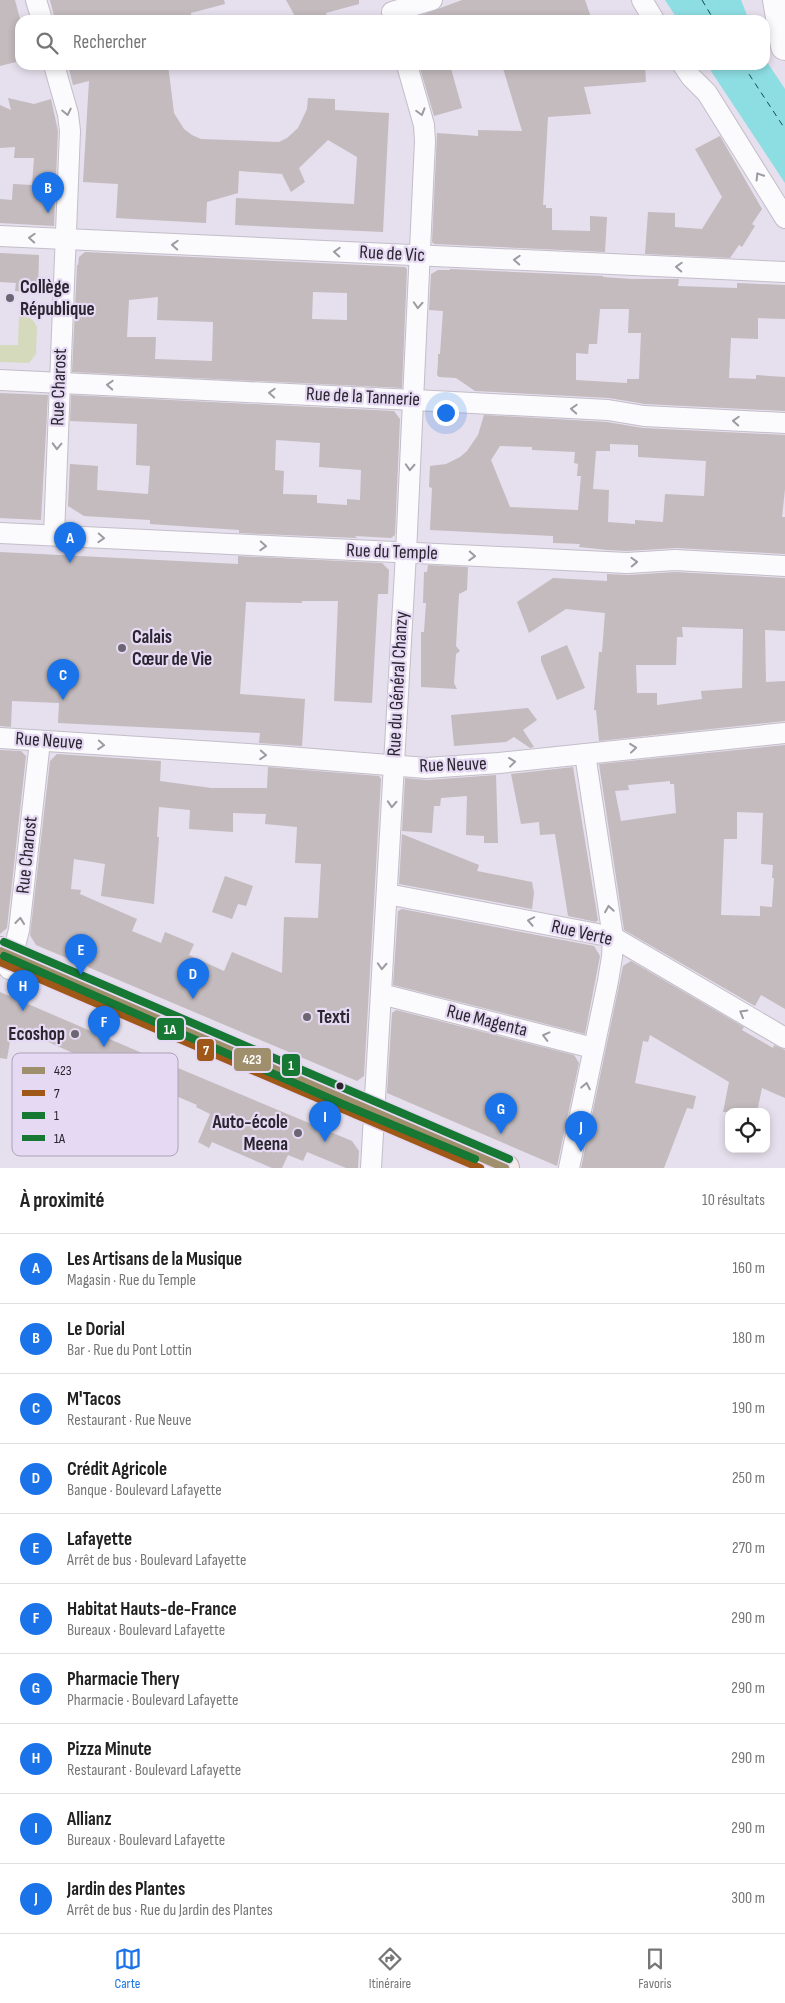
<!DOCTYPE html>
<html lang="fr">
<meta charset="utf-8">
<style>
body{margin:0;font-family:"Sofia Sans Condensed",sans-serif;background:#f6f6f6;color:#222}
.controls{position:absolute;right:15px;bottom:15px;display:grid;overflow:hidden;border-radius:10px;box-shadow:0 2px 8px #0003}
.controls button{width:45px;height:45px;display:grid;place-items:center;padding:0;border:0;border-bottom:1px solid #e0e0e0;background:#fff;color:#222;font:25px sans-serif}
.you{position:absolute;left:445px;top:412px;width:18px;height:18px;margin:-12px;border:4px solid #fff;border-radius:50%;background:#1a73e8;box-shadow:0 0 0 8px #1a73e833}
.badge{display:grid;place-items:center;width:32px;height:32px;border-radius:50%;background:#1a73e8;color:#fff;font-size:16px;font-weight:700}
.pin{position:absolute;translate:-50% -41px;filter:drop-shadow(0 1px 2px #0008)}
.pin::after{content:'';position:absolute;top:26px;width:18px;height:15px;background:inherit;clip-path:polygon(0 0,100% 0,50% 100%)}
.list{margin:0;padding:0;list-style:none}
h2{display:flex;justify-content:space-between;align-items:center;height:65px;margin:0;padding:0 20px;font-size:21px}
h2 small{font-size:16px;font-weight:400;color:#767676}
.list li{display:grid;grid-template-columns:32px 1fr auto;gap:15px;align-items:center;box-sizing:border-box;height:70px;padding:0 20px;border-top:1px solid #e0e0e0}
.list b{display:block;font-size:19px;white-space:nowrap}
.list p{margin:0;font-size:16px;white-space:nowrap;color:#767676}
.list em{font-size:16px;font-style:normal;color:#767676}
.icon{flex:none;width:28px;height:28px;fill:none;stroke:currentColor;stroke-width:2;stroke-linecap:round;stroke-linejoin:round}
.map{position:relative;flex:none;width:785px;height:1168px;overflow:hidden}
.search{position:absolute;background:#fff;box-shadow:0 2px 8px #0003;left:15px;right:15px;top:15px;height:55px;display:flex;align-items:center;gap:12px;box-sizing:border-box;padding:0 18px;border-radius:15px;color:#767676;font-size:19px}
.sheet{height:765px;background:#fff}
nav{display:flex;justify-content:space-around;align-items:center;box-sizing:border-box;height:70px;border-top:1px solid #e0e0e0;background:#fff;font-size:14px;color:#767676}
nav a{display:grid;justify-items:center;gap:2px}
nav .on{color:#1a73e8}
.map>svg:first-child{display:block}
.green{fill:#d5dabd}
.water{fill:#8ddee3}
.lines{fill:none;stroke-linecap:round;stroke-linejoin:round}
.ferry{stroke:#154b4b;stroke-width:1;stroke-dasharray:6 5;stroke-linecap:butt}
.building{fill:#c3bbbe;fill-rule:evenodd}
.street-casing{stroke:#c3bec9;stroke-width:22}
.secondary-casing{stroke:#c3bec9;stroke-width:30}
.primary-casing{stroke:#bdadb2;stroke-width:30}
.street{stroke:#fbfafc;stroke-width:20}
.secondary{stroke:#fbfafc;stroke-width:28}
.primary{stroke:#f4ecec;stroke-width:28}
.bus-1-casing{stroke:#e5d9f3;stroke-width:11}
.bus-2-casing{stroke:#e5d9f3;stroke-width:11}
.bus-3-casing{stroke:#e5d9f3;stroke-width:11}
.bus-4-casing{stroke:#e5d9f3;stroke-width:11}
.bus-1{stroke:#9f8f6d;stroke-width:8}
.bus-2{stroke:#9f5818;stroke-width:8}
.bus-3{stroke:#177833;stroke-width:8}
.bus-4{stroke:#177833;stroke-width:8}
.oneway{stroke:#9d9aa0}
.poi-dot{fill:#6c6672;stroke:#e5d9f3;stroke-width:2}
.bus-dot{fill:#2a252f;stroke:#e5d9f3;stroke-width:2}
.labels{text-anchor:middle;dominant-baseline:central;stroke-width:4.5;stroke-linejoin:round;paint-order:stroke}
.street-label{font-size:19px;fill:#2a252f;stroke:#e5d9f3}
.poi-label{font-size:19px;font-weight:bold;fill:#2a252f;stroke:#e5d9f3;text-anchor:start}
.key{fill:#e5d9f3;stroke:#ada3b8;stroke-width:1}
.key-label{font-size:14px;fill:#2a252f}
.line-badge{stroke:#e5d9f3;stroke-width:2}
.badge-label{font-size:14px;text-anchor:middle;font-weight:bold;fill:#fff}
</style>
<div class="map">
<svg width="785" height="1168" viewBox="0 0 785 1168">
<rect width="100%" height="100%" fill="#e6dfed"/>
<path class="green" d="M19,316c10,1 14,2 18,11l-1,27 -7,9 -29,-1v-17h18z"/>
<g class="water">
<path d="M665,0h76l8,20h-71z"/>
<path d="M765,59l20,30v94l-78,-118h58z"/>
</g>
<g class="lines">
<g class="ferry">
<path d="M702,0l12,20"/>
<path d="M743,65l42,64"/>
</g>
</g>
<g class="building">
<path d="M0,0h15l5,19v42l-20,5z"/>
<path d="M50,0h174l1,4 -34,9v4l-8,3h-128z"/>
<path d="M286,0h73v4l-33,9 2,7h-31z"/>
<path d="M462,0h123l7,20h-184z"/>
<path d="M68,65h100l6,48 10,16 8,6 9,4 78,3 8,-4 11,-10 9,-19 1,-11 27,1v11l54,3 -6,119 -148,-7 1,-27 118,6 3,-47 -29,-17 -29,28 6,14 -14,10 -9,-18 -43,-3 -1,22 -31,9 -1,21 -90,-5 2,-34 -35,-2 6,-101 -16,4z"/>
<path d="M419,65h31l12,43 -28,8z"/>
<path d="M502,65h143l1,17 -62,5 7,27 -43,3 -5,88h3v3h6v22l38,1v-15l17,1 -2,35 -171,-8 -2,-2 5,-109 41,3v-6l44,1z"/>
<path d="M8,98l26,6 17,-5 7,32 -4,95 -54,-3v-24l12,1 1,-16 19,1 2,-27h-20l1,-11 -15,1v-43l11,5z"/>
<path d="M720,136l42,73 -10,15 3,2 -13,21 -3,-2 -9,13 -85,-4 3,-42 27,1v14l27,2 20,-32 -27,-48z"/>
<path d="M85,252l320,15 2,2 -5,119 -330,-16 5,-107h1l1,-8zM313,292l34,1v27l-35,-1zM158,297l-1,23 56,2 -1,39 -57,-2 1,-22h-29l2,-37z"/>
<path d="M0,253l39,2 -1,37 -23,-1 1,-8 -16,-1z"/>
<path d="M450,269l153,7v1l28,2h48l-1,7 59,2v-5l48,2v34l-27,-1v21l-27,-1 -2,40 27,1v-4l29,2v34l-140,-7 -36,-6 -134,-7 -19,-13 -17,-1 -2,-2 1,-12v-9h2l3,-43 -14,-1 2,-36 7,-4h12zM600,309h29l-1,24h13l-2,46h-12v4l-51,-3v-27l12,1 1,-10h8z"/>
<path d="M0,393l48,2 -7,125 -41,-2z"/>
<path d="M71,395l323,16 6,8 -5,116 -4,3 -36,-2 2,2 -118,-5v-3l-89,-6v-4l-66,-4 -16,-10 2,-42 28,2 -1,24 51,4 2,-28 -14,-1 1,-41 -67,-3zM276,440l44,3 -1,24 42,3 -1,30 -13,-1v6l-30,-2v-8l-34,-1 1,-23 -9,-1z"/>
<path d="M484,415l123,7 36,6 142,7v54l-3,28h3v37l-109,-6 -49,3 -19,-1 -29,-3 1,-3 -27,-1v-7l-123,-6 2,-42 -3,-1 1,-21 16,-2 14,-7 7,-6 11,-16zM610,444l28,1v12l68,4 -2,35 -39,-2 -2,28 -28,-2v4l-27,-2 1,-32 -16,-1 3,-38h14zM500,446l32,1v3l43,2 -1,11 4,1 -1,12h4l-3,34 -68,-3 -19,-47z"/>
<path d="M0,552l238,12v-8l144,7 7,7 -1,24h-10l-6,109 -38,-2 4,-100h-36v2l-56,-1 -6,92 65,5 -3,47 -43,-3 1,-10 -202,-10 1,-20 -47,-2 -1,26 -11,-1z"/>
<path d="M428,565l40,2 -1,23 -8,4 -3,52 4,5 -4,3 -2,29 3,6 -36,-2v-55h3l2,-29h-3l1,-31h3z"/>
<path d="M675,572l110,6v53l-20,-1 1,52 19,-1v40l-186,20 -3,-31h-2l5,-58h3l3,-39 -39,-4 -37,24 -12,-31 36,-24 54,3v-7l21,1zM682,627l61,2 -1,59 -41,3 1,8 -45,6v-12h-20l-1,-28h40l1,-28h6z"/>
<path d="M567,645l18,43 -28,12 -16,-39v-5z"/>
<path d="M528,708l9,12 -14,10 11,17 -4,1 -16,-11 -8,5 -52,4 -3,-31z"/>
<path d="M785,745v264l-24,-14 -6,11 -131,-76 -25,-166zM670,781v3h4l2,29 -55,8 -6,-30 14,-1 -1,-5zM737,812l26,1 -2,51 12,1 -1,13h2l-2,29 -12,-1v10l-39,-1 3,-76h13z"/>
<path d="M0,750l21,1 5,5 -19,172 -7,6z"/>
<path d="M57,754l104,7 -1,20 51,7h56l1,-21 111,9 2,3 -17,297 -7,5 -321,-136 -6,-10 20,-174zM159,807l31,3 -1,19 44,3v-19l33,1 -1,10 32,3 -2,36 26,1 -3,54 -34,-1 -2,56 -50,-21 -8,19 -35,-16 5,-11 -29,-12 -4,11 -29,-12 5,-12 -57,-25 1,-4 -10,-1 3,-30 31,5 -4,32 53,8 5,-67h-2z"/>
<path d="M573,767l25,153 -2,2 -28,-6 -13,-82 -15,1 -1,-13 -18,2 -10,-50z"/>
<path d="M496,775l2,68h-14v-7l-18,-1 1,-39 -26,2 -1,8h-6l-2,27 -30,-2 3,-53 22,2z"/>
<path d="M402,834l77,31 -2,6 55,11 2,11 -2,16 -133,-25z"/>
<path d="M225,876l28,10 -7,20 -8,-2 -6,15 -20,-7z"/>
<path d="M402,909l192,37 6,10 -15,78 -192,-49 5,-74z"/>
<path d="M631,961l113,66 -2,3 31,18 1,-3 11,5v48l-23,-10 -5,24h-34l6,-30 -79,-47 -2,7 -5,-1 -8,42 61,13 -3,13 -6,-1 -23,60h-83l42,-202z"/>
<path d="M0,992l135,58 217,91 7,10 -1,17h-12l-39,-16 -4,9 -15,-6 -6,13h-10l-60,-26 -3,6 -11,-6 12,-28 -14,-7 1,-2 -44,-19 -1,3 -25,-10 -2,4 -30,-12 2,-4 -23,-10 1,-3 -40,-18 -1,4 -22,-10 -5,29 -7,-1z"/>
<path d="M396,1010l178,45 5,8 -22,103 -170,-73 5,-80z"/>
</g>
<g class="lines">
<g class="street-casing">
<g id="street">
<path d="M36,0l6,20"/>
<path d="M642,0l12,20"/>
<path d="M392,12l40,-12"/>
<path d="M683,65l8,12 16,16 78,125"/>
<path d="M0,236l785,36"/>
<path d="M0,380l434,21 174,9 36,6 141,7"/>
<path d="M0,533l627,30 48,-3 110,6"/>
<path d="M54,535l16,-404 -2,-17 -14,-49"/>
<path d="M0,738l263,17 163,13 73,-5 286,-30"/>
<path d="M387,894l226,43 172,101"/>
<path d="M9,969l10,-39 21,-189"/>
<path d="M381,994l212,54"/>
<path d="M371,1168l35,-615 19,-412 -1,-16 -17,-60"/>
<path d="M569,1168l39,-187 4,-24 1,-20 -28,-183"/>
</g>
</g>
<g class="secondary-casing">
<path id="secondary" d="M777,0l8,46"/>
</g>
<g class="primary-casing">
<path id="primary" d="M0,951l505,217"/>
</g>
<use href="#street" class="street"/>
<use href="#secondary" class="secondary"/>
<use href="#primary" class="primary"/>
<g class="bus-1-casing">
<path id="bus-1" d="M0,951l505,217"/>
</g>
<g class="bus-2-casing">
<path id="bus-2" d="M0,962l480,206"/>
</g>
<g class="bus-3-casing">
<path id="bus-3" d="M4,942l505,217"/>
</g>
<g class="bus-4-casing">
<path id="bus-4" d="M4,956l343,150 128,53"/>
</g>
<use href="#bus-1" class="bus-1"/>
<use href="#bus-2" class="bus-2"/>
<use href="#bus-3" class="bus-3"/>
<use href="#bus-4" class="bus-4"/>
</g>
<defs><path id="oneway-chevron" d="M-2-3.5L2.5 0L-2 3.5" fill="none" stroke-width="1.6" stroke-linecap="round" stroke-linejoin="round" transform="scale(1.25)"/></defs>
<g class="oneway">
<use href="#oneway-chevron" transform="translate(67 112) rotate(78)"/>
<use href="#oneway-chevron" transform="translate(421 112) rotate(74)"/>
<use href="#oneway-chevron" transform="translate(759 176) rotate(-122)"/>
<use href="#oneway-chevron" transform="translate(32 238) rotate(-177)"/>
<use href="#oneway-chevron" transform="translate(175 245) rotate(-177)"/>
<use href="#oneway-chevron" transform="translate(337 252) rotate(-177)"/>
<use href="#oneway-chevron" transform="translate(517 260) rotate(-177)"/>
<use href="#oneway-chevron" transform="translate(679 267) rotate(-177)"/>
<use href="#oneway-chevron" transform="translate(418 305) rotate(93)"/>
<use href="#oneway-chevron" transform="translate(110 385) rotate(-177)"/>
<use href="#oneway-chevron" transform="translate(272 393) rotate(-177)"/>
<use href="#oneway-chevron" transform="translate(574 409) rotate(-177)"/>
<use href="#oneway-chevron" transform="translate(736 421) rotate(-177)"/>
<use href="#oneway-chevron" transform="translate(57 446) rotate(92)"/>
<use href="#oneway-chevron" transform="translate(410 467) rotate(93)"/>
<use href="#oneway-chevron" transform="translate(101 538) rotate(3)"/>
<use href="#oneway-chevron" transform="translate(263 546) rotate(3)"/>
<use href="#oneway-chevron" transform="translate(472 556) rotate(3)"/>
<use href="#oneway-chevron" transform="translate(634 562) rotate(-2)"/>
<use href="#oneway-chevron" transform="translate(101 745) rotate(4)"/>
<use href="#oneway-chevron" transform="translate(633 748) rotate(-6)"/>
<use href="#oneway-chevron" transform="translate(263 755) rotate(4)"/>
<use href="#oneway-chevron" transform="translate(512 762) rotate(-7)"/>
<use href="#oneway-chevron" transform="translate(392 804) rotate(93)"/>
<use href="#oneway-chevron" transform="translate(609 909) rotate(-99)"/>
<use href="#oneway-chevron" transform="translate(20 921) rotate(-84)"/>
<use href="#oneway-chevron" transform="translate(531 921) rotate(-169)"/>
<use href="#oneway-chevron" transform="translate(382 966) rotate(93)"/>
<use href="#oneway-chevron" transform="translate(743 1013) rotate(-150)"/>
<use href="#oneway-chevron" transform="translate(546 1036) rotate(-166)"/>
<use href="#oneway-chevron" transform="translate(586 1086) rotate(-79)"/>
</g>
<g class="poi-dot">
<circle cx="10" cy="298" r="5"/>
<circle cx="122" cy="648" r="5"/>
<circle cx="307" cy="1017" r="5"/>
<circle cx="75" cy="1034" r="5"/>
<circle cx="298" cy="1133" r="5"/>
</g>
<circle class="bus-dot" cx="340" cy="1086" r="4.5"/>
<g class="labels">
<g class="street-label">
<text transform="translate(392 254) rotate(3)">Rue de Vic</text>
<text transform="translate(59 387) rotate(-88)">Rue Charost</text>
<text transform="translate(363 397) rotate(3)">Rue de la Tannerie</text>
<text transform="translate(392 552) rotate(2)">Rue du Temple</text>
<text transform="translate(398 684) rotate(-87)">Rue du Général Chanzy</text>
<text transform="translate(49 741) rotate(4)">Rue Neuve</text>
<text transform="translate(453 765) rotate(-2)">Rue Neuve</text>
<text transform="translate(27 855) rotate(-84)">Rue Charost</text>
<text transform="translate(582 933) rotate(13)">Rue Verte</text>
<text transform="translate(487 1021) rotate(14)">Rue Magenta</text>
</g>
<g class="poi-label">
<text x="20" y="287">Collège<tspan x="20" dy="22">République</tspan></text>
<text x="132" y="637">Calais<tspan x="132" dy="22">Cœur de Vie</tspan></text>
<text x="317" y="1017">Texti</text>
<text x="65" y="1034" text-anchor="end">Ecoshop</text>
<text x="288" y="1122" text-anchor="end">Auto-école<tspan x="288" dy="22">Meena</tspan></text>
</g>
</g>
<rect x="12" y="1053" width="166" height="103" rx="8" class="key"/>
<rect x="22" y="1067" width="23" height="7" fill="#9f8f6d"/>
<rect x="22" y="1090" width="23" height="6" fill="#9f5818"/>
<rect x="22" y="1112" width="23" height="7" fill="#177833"/>
<rect x="22" y="1135" width="23" height="6" fill="#177833"/>
<g class="key-label">
<text x="54" y="1075">423</text>
<text x="54" y="1098">7</text>
<text x="54" y="1120">1</text>
<text x="54" y="1143">1A</text>
</g>
<g class="line-badge">
<rect x="156" y="1017" width="29" height="24" rx="5" fill="#177833"/>
<rect x="196" y="1038" width="19" height="24" rx="5" fill="#9f5818"/>
<rect x="233" y="1047" width="39" height="25" rx="5" fill="#9f8f6d"/>
<rect x="281" y="1053" width="20" height="24" rx="5" fill="#177833"/>
</g>
<g class="badge-label">
<text x="170" y="1034">1A</text>
<text x="206" y="1055">7</text>
<text x="252" y="1064">423</text>
<text x="291" y="1070">1</text>
</g>
</svg>
<div class="controls">
<button><svg class="icon" aria-label="locate" viewBox="0 0 24 24"><circle cx="12" cy="12" r="6"/><path d="M12 2v4M12 18v4M2 12h4M18 12h4"/></svg></button>
</div>
<div class="you"></div>
<div class="pin badge" style="left:70px;top:563px">A</div>
<div class="pin badge" style="left:48px;top:213px">B</div>
<div class="pin badge" style="left:63px;top:700px">C</div>
<div class="pin badge" style="left:193px;top:999px">D</div>
<div class="pin badge" style="left:81px;top:975px">E</div>
<div class="pin badge" style="left:104px;top:1047px">F</div>
<div class="pin badge" style="left:501px;top:1134px">G</div>
<div class="pin badge" style="left:23px;top:1011px">H</div>
<div class="pin badge" style="left:325px;top:1142px">I</div>
<div class="pin badge" style="left:581px;top:1152px">J</div>
<div class="search"><svg class="icon" aria-label="search" viewBox="0 0 24 24"><circle cx="10" cy="10" r="6"/><path d="M15 15l6 6"/></svg>Rechercher</div>
</div>
<section class="sheet">
<h2>À proximité<small>10 résultats</small></h2>
<ul class="list">
<li><span class="badge">A</span><div><b>Les Artisans de la Musique</b><p>Magasin · Rue du Temple</p></div><em>160 m</em></li>
<li><span class="badge">B</span><div><b>Le Dorial</b><p>Bar · Rue du Pont Lottin</p></div><em>180 m</em></li>
<li><span class="badge">C</span><div><b>M'Tacos</b><p>Restaurant · Rue Neuve</p></div><em>190 m</em></li>
<li><span class="badge">D</span><div><b>Crédit Agricole</b><p>Banque · Boulevard Lafayette</p></div><em>250 m</em></li>
<li><span class="badge">E</span><div><b>Lafayette</b><p>Arrêt de bus · Boulevard Lafayette</p></div><em>270 m</em></li>
<li><span class="badge">F</span><div><b>Habitat Hauts-de-France</b><p>Bureaux · Boulevard Lafayette</p></div><em>290 m</em></li>
<li><span class="badge">G</span><div><b>Pharmacie Thery</b><p>Pharmacie · Boulevard Lafayette</p></div><em>290 m</em></li>
<li><span class="badge">H</span><div><b>Pizza Minute</b><p>Restaurant · Boulevard Lafayette</p></div><em>290 m</em></li>
<li><span class="badge">I</span><div><b>Allianz</b><p>Bureaux · Boulevard Lafayette</p></div><em>290 m</em></li>
<li><span class="badge">J</span><div><b>Jardin des Plantes</b><p>Arrêt de bus · Rue du Jardin des Plantes</p></div><em>300 m</em></li>
</ul>
</section>
<nav>
<a class="on"><svg class="icon" aria-label="map" viewBox="0 0 24 24"><path d="M3 6l6-2 6 2 6-2v14l-6 2-6-2-6 2zM9 4v14M15 6v14"/></svg>Carte</a>
<a><svg class="icon" aria-label="directions" viewBox="0 0 24 24"><path d="M12 3l9 9-9 9-9-9zM9 14v-3h6M13 9l2 2-2 2"/></svg>Itinéraire</a>
<a><svg class="icon" aria-label="saved" viewBox="0 0 24 24"><path d="M7 4h10v16l-5-4-5 4z"/></svg>Favoris</a>
</nav>
